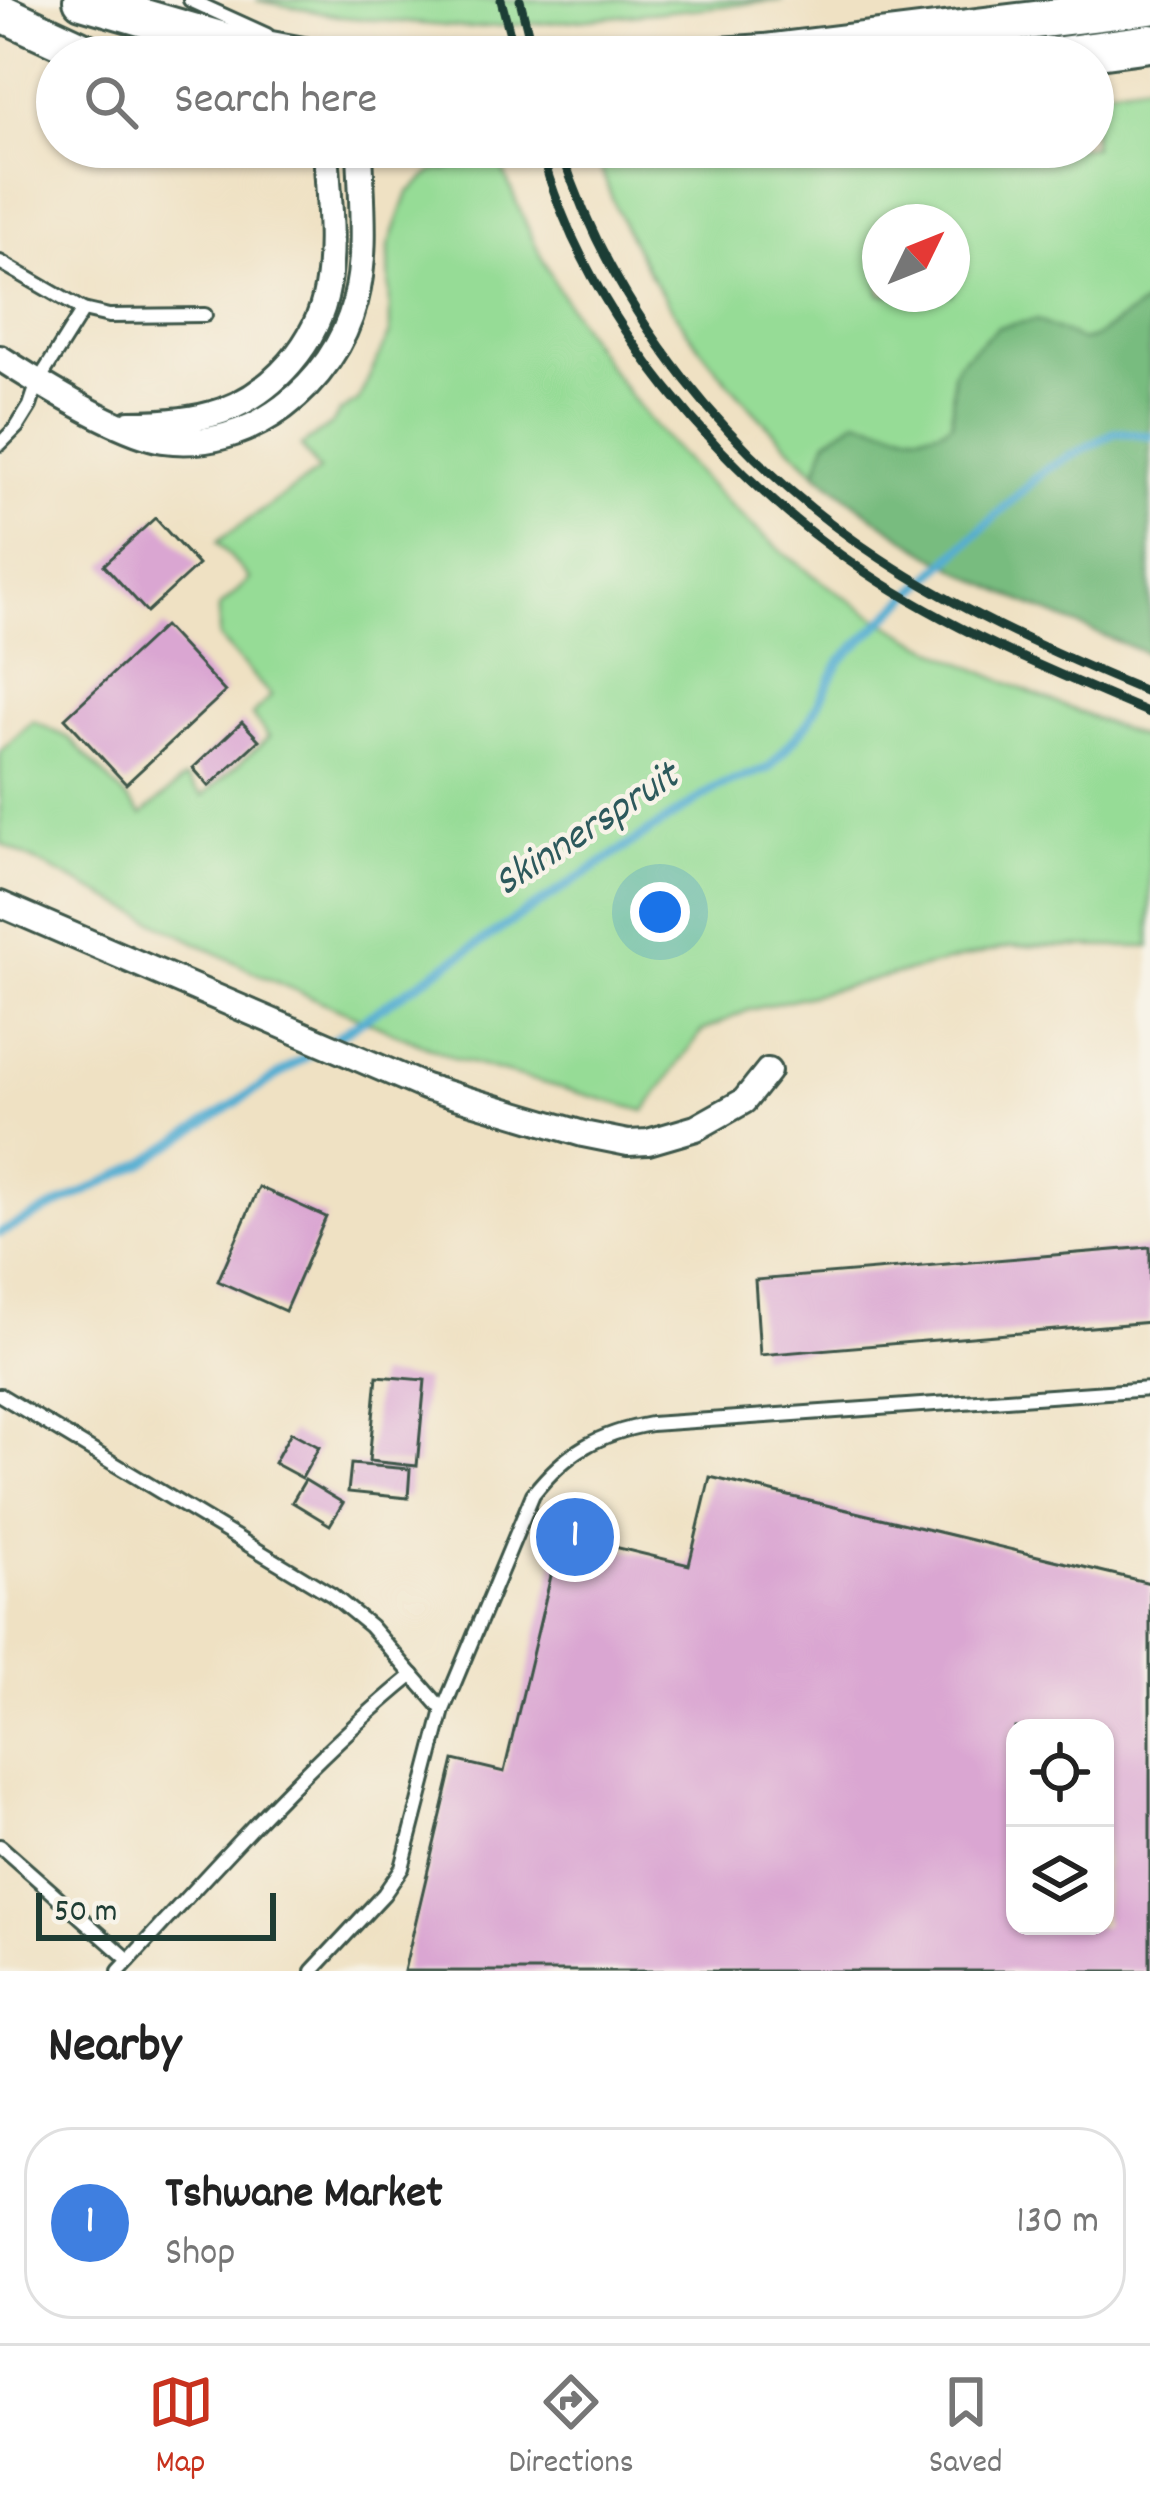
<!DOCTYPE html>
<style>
body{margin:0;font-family:Dekko,sans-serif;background:#f2f2f2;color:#222}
.controls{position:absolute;right:36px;bottom:36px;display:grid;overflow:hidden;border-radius:24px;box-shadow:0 3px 9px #0004}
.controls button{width:108px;height:108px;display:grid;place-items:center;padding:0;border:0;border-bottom:3px solid #e0e0e0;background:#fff;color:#222;font:60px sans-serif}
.compass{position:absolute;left:862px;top:204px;width:108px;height:108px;border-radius:50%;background:#fff;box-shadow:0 3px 9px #0004;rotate:47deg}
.scale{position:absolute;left:36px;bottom:30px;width:240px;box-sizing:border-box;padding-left:12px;border:6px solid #1f3d34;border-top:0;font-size:33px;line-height:42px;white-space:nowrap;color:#1f3d34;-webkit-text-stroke:9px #f7f3e8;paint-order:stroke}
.you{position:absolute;left:660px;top:912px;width:42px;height:42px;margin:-30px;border:9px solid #fff;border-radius:50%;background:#1a73e8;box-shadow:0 0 0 18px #1a73e833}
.badge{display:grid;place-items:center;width:78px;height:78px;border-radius:50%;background:#c8321e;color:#fff;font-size:39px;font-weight:700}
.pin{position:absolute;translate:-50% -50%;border:6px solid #fff;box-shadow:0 3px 12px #0006}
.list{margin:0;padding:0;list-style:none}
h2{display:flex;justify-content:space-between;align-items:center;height:156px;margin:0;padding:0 48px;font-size:51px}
h2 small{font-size:39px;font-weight:400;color:#767676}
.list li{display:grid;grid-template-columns:78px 1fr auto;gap:36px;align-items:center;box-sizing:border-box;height:192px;margin:0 24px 24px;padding:0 24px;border:3px solid #e0e0e0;border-radius:48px}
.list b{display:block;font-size:45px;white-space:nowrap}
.list p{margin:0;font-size:39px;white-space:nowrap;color:#767676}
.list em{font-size:39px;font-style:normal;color:#767676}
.icon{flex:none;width:66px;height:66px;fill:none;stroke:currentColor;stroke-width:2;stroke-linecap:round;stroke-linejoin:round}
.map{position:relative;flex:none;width:1150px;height:1971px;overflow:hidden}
.search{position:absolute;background:#fff;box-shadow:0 3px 9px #0004;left:36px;right:36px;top:36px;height:132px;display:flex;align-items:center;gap:30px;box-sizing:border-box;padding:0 42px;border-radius:66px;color:#767676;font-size:45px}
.sheet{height:372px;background:#fff}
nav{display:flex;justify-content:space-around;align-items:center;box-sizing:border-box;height:168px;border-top:3px solid #e0e0e0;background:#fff;font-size:33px;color:#767676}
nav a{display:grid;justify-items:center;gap:6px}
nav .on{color:#c8321e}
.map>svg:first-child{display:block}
.green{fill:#96dc96;stroke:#5a8c65;stroke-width:3;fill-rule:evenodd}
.forest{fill:#78bc7f;stroke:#4c7c5a;stroke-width:3}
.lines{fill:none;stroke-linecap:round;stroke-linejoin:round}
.stream{stroke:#55aed2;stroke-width:9}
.building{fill:#daa6d2;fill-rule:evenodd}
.lane-casing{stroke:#3e5649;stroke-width:18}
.street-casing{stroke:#3e5649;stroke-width:30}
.secondary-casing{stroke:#3e5649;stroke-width:42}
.lane{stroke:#fff;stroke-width:12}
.street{stroke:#fff;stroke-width:24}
.secondary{stroke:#fff;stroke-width:36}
.rail{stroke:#1f3d34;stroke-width:9}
.labels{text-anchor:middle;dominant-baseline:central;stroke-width:9;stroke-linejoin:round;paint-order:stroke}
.water-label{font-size:42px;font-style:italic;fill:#2c595c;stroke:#f7f3e8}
</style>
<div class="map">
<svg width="1150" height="1971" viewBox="0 0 1150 1971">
<rect width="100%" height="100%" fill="#f7f3e8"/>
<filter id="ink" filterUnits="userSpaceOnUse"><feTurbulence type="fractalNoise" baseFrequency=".00833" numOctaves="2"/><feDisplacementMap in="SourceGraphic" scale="24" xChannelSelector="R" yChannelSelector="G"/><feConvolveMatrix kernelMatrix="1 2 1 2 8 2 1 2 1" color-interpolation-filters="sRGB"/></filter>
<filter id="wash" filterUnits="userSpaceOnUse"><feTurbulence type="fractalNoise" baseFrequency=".004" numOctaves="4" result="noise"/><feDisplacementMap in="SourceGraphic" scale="48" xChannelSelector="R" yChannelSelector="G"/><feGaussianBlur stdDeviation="2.7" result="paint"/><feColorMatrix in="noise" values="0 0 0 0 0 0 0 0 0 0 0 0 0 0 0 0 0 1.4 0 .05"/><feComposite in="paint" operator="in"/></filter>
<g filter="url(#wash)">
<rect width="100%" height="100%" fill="#efe1c3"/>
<g class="green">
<path d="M256,0h528l-237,23 -79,5 -126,-11z"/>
<path d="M1150,83v217l-56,38 -12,3 -46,-21 -83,52 -1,50c-24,22 -66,4 -95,-2l-30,20 -11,32c-93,-86 -178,-187 -217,-310l105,-15h389v-56zM880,222h72v72h-72z"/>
<path d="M485,162l16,3c17,42 35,85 58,125 85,146 206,268 355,349 75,40 157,69 236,102v206l-137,-1 -264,64 -47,21 -57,80 -189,-52 -192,-82 -264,-134v-91l33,-31 37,18 72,76 43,-37 18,18 66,-59 -17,-22 19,-19 -52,-58v-30l31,-29 -33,-37 102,-71 -18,-25 31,-22 8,-12 18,-11 32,-68 -1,-87 19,-53 26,-22z"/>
</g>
<path class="forest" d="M1150,300v355c-68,-29 -140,-55 -204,-92 -46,-26 -89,-57 -130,-91l11,-32 30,-20c29,6 71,24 95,2l1,-50 6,-10 39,-35 38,-7 47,21 11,-3z"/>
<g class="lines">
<path class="stream" d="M0,1233l144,-70 575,-377 50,-18 39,-45 32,-62 206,-192 70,-37 34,4"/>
</g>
<g id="blocks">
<g class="building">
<path d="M155,518l43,47 -51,47 -43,-47z"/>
<path d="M164,626l61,66 -99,92 -61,-66z"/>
<path d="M242,722l17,18 -50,46 -16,-18z"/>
<path d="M259,1187l67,30 -41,94 -67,-30z"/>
<path d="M1150,1247v75l-390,33 -5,-75z"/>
<path d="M377,1376l48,4 -8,86 -48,-5z"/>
<path d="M291,1432l28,15 -17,31 -28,-15z"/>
<path d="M351,1464l59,5 -2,29 -60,-6z"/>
<path d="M710,1477l440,106v388h-746l50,-211 50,12 57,-238 128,31zM1015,1728h90v198h-90z"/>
<path d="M305,1480l38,23 -13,22 -38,-23z"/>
</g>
</g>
</g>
<g filter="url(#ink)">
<use href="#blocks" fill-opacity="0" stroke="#3e5649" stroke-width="3"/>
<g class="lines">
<g class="lane-casing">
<g id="lane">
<path d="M190,0l77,35"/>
<path d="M0,262l83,48 26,6 96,-1"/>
<path d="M0,444l17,-17 13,-21 8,-24 45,-72"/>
<path d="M0,1395l332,200 38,31 73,84"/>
<path d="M0,1846l129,114"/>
<path d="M119,1971c94,-101 186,-208 294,-296"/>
<path d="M312,1971l72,-77 18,-26 41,-158 90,-216c33,-42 66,-61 118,-70l499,-35"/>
</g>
</g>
<g class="street-casing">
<g id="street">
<path d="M0,358c39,25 119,75 163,82 87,13 171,-56 192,-138 13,-49 6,-104 5,-155"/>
<path d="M130,423c30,0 63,-2 92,-12 52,-19 96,-69 105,-123 8,-46 1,-95 -1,-141"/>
<path d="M0,904l425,183 158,47 45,9 20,-1 48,-14 48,-27 24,-30"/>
</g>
</g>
<g class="secondary-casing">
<g id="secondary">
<path d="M82,0l145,42 81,15"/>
<path d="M0,12l97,45"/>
<path d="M705,57l59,-4 386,-47"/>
<path d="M1046,57l104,-14"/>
</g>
</g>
<use href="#lane" class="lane"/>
<use href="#street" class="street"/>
<use href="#secondary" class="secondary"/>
<g class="rail">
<path d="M501,0l15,57"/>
<path d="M520,0l14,57"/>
<path d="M540,147c45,170 182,328 325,425 88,59 188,100 285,141"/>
<path d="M560,147c54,169 172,314 320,411 83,55 178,97 270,135"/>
</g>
</g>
</g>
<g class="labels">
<g class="water-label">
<text transform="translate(588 832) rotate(-33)">Skinnerspruit</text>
</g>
</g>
</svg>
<div class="controls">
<button><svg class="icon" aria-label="locate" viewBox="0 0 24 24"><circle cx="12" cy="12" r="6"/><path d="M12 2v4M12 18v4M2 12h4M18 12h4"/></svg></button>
<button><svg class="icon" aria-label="layers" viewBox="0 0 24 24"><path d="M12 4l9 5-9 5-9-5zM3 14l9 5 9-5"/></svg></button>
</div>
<svg class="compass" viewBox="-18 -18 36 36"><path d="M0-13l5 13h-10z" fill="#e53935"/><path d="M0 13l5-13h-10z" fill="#767676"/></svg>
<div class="scale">50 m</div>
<div class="you"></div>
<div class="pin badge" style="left:575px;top:1537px;background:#3f7fe0">1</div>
<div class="search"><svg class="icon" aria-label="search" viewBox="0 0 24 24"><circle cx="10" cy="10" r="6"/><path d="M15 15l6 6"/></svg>Search here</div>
</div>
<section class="sheet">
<h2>Nearby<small></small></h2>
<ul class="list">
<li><span class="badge" style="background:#3f7fe0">1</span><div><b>Tshwane Market</b><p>Shop</p></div><em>130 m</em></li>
</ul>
</section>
<nav>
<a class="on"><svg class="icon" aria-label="map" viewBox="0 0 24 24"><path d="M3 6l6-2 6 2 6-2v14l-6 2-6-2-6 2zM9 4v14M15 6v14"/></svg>Map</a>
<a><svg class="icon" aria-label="directions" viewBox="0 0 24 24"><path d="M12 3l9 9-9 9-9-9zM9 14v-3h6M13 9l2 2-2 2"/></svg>Directions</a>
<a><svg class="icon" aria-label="saved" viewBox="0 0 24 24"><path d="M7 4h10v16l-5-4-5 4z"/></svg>Saved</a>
</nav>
